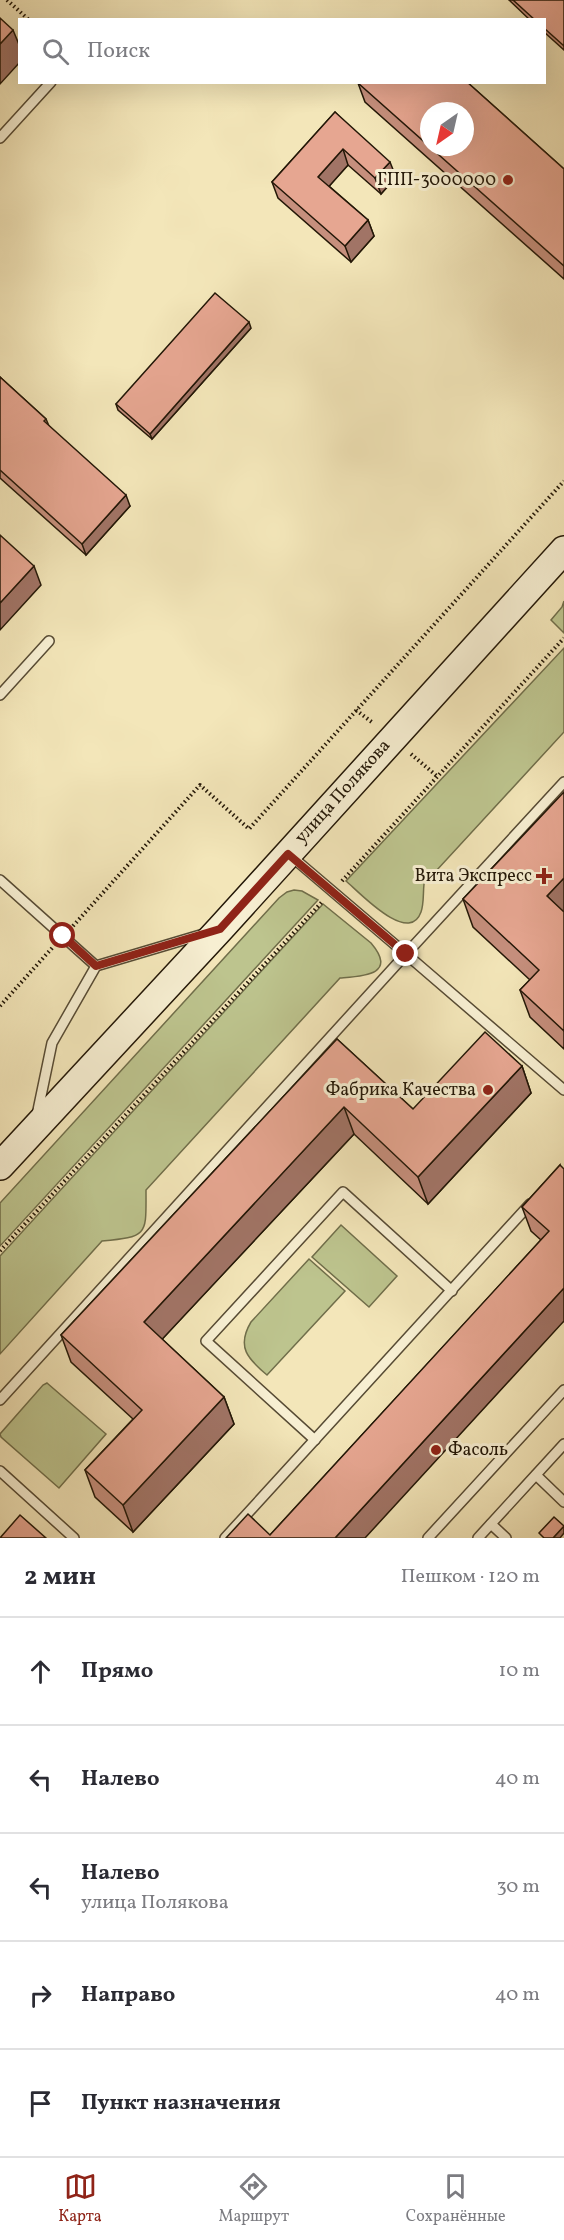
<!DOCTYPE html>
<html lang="ru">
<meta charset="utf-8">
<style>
body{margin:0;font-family:Vollkorn,serif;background:#f2f2f3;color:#2b2b33}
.compass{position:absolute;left:420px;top:102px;width:54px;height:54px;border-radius:50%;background:#fff;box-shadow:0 6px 24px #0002;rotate:214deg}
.stop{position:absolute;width:18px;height:18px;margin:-14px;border:4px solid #8f2418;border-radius:50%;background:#fff}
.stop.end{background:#8f2418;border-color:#fff;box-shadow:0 2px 6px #0008}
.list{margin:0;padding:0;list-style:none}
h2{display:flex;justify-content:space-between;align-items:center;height:78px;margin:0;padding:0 24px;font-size:26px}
h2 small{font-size:20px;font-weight:400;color:#7c7c81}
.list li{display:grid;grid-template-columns:39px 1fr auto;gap:18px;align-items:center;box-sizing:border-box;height:108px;padding:0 24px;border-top:2px solid #e1e1e2}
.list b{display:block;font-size:22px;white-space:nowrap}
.list p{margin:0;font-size:20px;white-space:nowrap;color:#7c7c81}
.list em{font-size:20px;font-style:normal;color:#7c7c81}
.icon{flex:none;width:33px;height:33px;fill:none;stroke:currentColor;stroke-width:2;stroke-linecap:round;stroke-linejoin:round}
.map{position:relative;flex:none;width:564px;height:1538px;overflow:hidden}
.search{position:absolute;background:#fff;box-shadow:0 6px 24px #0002;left:18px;right:18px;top:18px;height:66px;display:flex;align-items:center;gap:15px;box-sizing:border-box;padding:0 21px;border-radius:0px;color:#7c7c81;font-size:22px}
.sheet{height:618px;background:#fff}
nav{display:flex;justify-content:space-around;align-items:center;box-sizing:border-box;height:84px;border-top:2px solid #e1e1e2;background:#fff;font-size:16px;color:#7c7c81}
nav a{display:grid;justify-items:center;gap:3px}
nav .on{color:#8f2418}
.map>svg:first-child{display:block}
.green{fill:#bdc48e;stroke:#706e4a;stroke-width:1.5}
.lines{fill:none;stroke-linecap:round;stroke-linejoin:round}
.lane-casing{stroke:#574b34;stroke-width:12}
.secondary-casing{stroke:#231707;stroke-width:30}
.path{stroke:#231707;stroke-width:4;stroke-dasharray:1.5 3;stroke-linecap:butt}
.lane{stroke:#f7efd2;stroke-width:9}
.secondary{stroke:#f7efd2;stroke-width:27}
.wall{fill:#c68f7d;stroke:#231707;stroke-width:1.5;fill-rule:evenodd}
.shaded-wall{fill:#a17466;stroke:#231707;stroke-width:1.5}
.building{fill:#e6a691;stroke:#231707;stroke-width:1.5}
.route{stroke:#8f2418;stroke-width:8}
.poi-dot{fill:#8f2418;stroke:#f7efd2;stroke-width:2}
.labels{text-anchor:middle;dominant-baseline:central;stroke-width:6;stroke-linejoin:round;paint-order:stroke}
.poi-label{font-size:18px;fill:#231707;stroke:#f7efd2;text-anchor:end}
.street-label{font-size:18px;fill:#231707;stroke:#f7efd2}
</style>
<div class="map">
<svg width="564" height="1538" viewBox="0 0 564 1538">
<rect width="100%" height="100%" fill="#f3e6b9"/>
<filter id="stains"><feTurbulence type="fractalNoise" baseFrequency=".00333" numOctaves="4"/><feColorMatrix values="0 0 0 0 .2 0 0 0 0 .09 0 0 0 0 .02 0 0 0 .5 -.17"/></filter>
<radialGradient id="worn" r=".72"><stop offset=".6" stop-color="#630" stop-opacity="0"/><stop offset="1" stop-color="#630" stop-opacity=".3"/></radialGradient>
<g class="green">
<path d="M564,601v32l-13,-13 11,-13z"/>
<path d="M564,648v84l-140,152c-1,9 0,20 -3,28 -12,34 -62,-20 -75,-31z"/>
<path d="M294,890l8,1 16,9 -318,346v-43l279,-305 8,-6z"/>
<path d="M323,904l48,39c27,32 -8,33 -31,35l-194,212c0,44 3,47 -44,51l-102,113v-98z"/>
<path d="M341,1225l56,51 -28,31 -57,-50z"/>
<path d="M309,1259l36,32 -78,84c-19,-16 -31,-28 -16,-53z"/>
<path d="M47,1383l59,51 -47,54 -58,-51 -1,-3 43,-49z"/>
</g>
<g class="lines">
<g class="lane-casing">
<g id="lane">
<path d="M0,138l51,-56"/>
<path d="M0,695l49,-54"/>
<path d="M291,856l115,98 158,-172"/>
<path d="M0,880l96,86"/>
<path d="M37,1115l15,-72 44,-77 111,-33"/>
<path d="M0,1400l406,-446 158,136"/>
<path d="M315,1440l-109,-99 137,-149 109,99"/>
<path d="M0,1471l74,67"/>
<path d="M536,1475l28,27"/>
<path d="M491,1524l15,14"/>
<path d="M225,1538l305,-334"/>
<path d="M428,1538l136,-148"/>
<path d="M478,1538l86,-94"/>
</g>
</g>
<g class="secondary-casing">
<path id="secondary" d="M0,1166l220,-237 344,-379"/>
</g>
<g class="path">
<path d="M7,0l22,20"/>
<path d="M356,710l17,13"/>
<path d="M411,754l27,23"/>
<path d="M342,881l222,-243"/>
<path d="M73,926l127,-141 49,44 315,-348"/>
<path d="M0,1006l53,-59"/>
<path d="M0,1251l322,-349"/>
</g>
<use href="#lane" class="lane"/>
<use href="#secondary" class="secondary"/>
</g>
<g class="wall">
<path d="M509,0h55v50l-20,-18v-12h-14z"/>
<path d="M467,82l97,87v110l-199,-177 -7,-19zM429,111h36v36h-36z"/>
<path d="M335,112l61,65 -15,17 -33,-29 -19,21 39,34 6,16 -23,26 -73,-64 -6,-16z"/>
<path d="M251,328l-99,111 -34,-29 -2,-6z"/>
<path d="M0,377l46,42 3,7 81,80 -44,49 -86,-77z"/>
<path d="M564,792v257l-34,-32 -10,-27 10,-10 -57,-53 -10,-28z"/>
<path d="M337,1039l76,70 109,-43 9,27 -103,111 -74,-70 -192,205 62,58 10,27 -101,108 -38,-35 -10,-27 48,-51 -62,-57 -10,-27z"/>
<path d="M560,1165l4,156 -294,214 271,-295 -10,-9 -9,-24z"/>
</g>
<g class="shaded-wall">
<path d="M13,30l7,17v15l-20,22v-40z"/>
<path d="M343,149l5,16 -24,27 -6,-15z"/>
<path d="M390,162l6,15 -15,17 -6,-16z"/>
<path d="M368,220l6,16 -23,26 -6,-16z"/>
<path d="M249,322l2,6 -99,111 -2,-5z"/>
<path d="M126,495l4,11 -44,49 -4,-11z"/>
<path d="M34,566l7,19 -41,45v-27z"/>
<path d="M564,878v37l-17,-19z"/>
<path d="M522,1066l9,27 -103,111 -10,-27z"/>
<path d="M344,1107l10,27 -201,215 -9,-27z"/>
<path d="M564,1288v33l-199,217h-30z"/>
<path d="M224,1397l10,27 -101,108 -10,-27z"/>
<path d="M564,1526v7l-4,5h-7z"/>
</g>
<g class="building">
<path d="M513,0h51v46l-20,-18v-8h-9z"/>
<path d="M0,18l13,12 -13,14z"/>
<path d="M467,82l97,87v97l-134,-119h35v-36h-36v35l-71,-63z"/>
<path d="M335,112l55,50 -15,16 -32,-29 -25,28 50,43 -23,26 -73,-64z"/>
<path d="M215,293l34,29 -99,112 -34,-30z"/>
<path d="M0,377l46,42 -2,2 82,74 -44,49 -82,-74z"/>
<path d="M0,535l34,31 -34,37z"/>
<path d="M564,792v86l-17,18 17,16v119l-44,-41 19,-20 -76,-71z"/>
<path d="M485,1032l37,34 -104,111 -74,-70 -200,215 80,75 -101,108 -38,-35 57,-60 -81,-75 276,-296 76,70z"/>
<path d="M560,1165l4,4v119l-229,250h-109l22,-24 22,21 279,-304 -27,-24z"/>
<path d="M20,1515l26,23h-46z"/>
<path d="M554,1517l10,9 -11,12h-9l-5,-5z"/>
</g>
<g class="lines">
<path class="route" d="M63,936l33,30 124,-37 68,-75 118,100"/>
</g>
<g class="poi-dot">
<circle cx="508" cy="180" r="6"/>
<path d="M541 867h6v6h6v6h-6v6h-6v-6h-6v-6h6z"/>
<circle cx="488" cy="1090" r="6"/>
<circle cx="436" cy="1450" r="6"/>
</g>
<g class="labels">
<g class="poi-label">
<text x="496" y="180">ГПП-3000000</text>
<text x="532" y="876">Вита Экспресс</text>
<text x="476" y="1090">Фабрика Качества</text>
<text x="448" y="1450" text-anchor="start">Фасоль</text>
</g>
<g class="street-label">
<text transform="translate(343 792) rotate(-48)">улица Полякова</text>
</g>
</g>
<rect width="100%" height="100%" filter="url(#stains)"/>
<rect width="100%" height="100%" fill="url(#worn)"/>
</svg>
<svg class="compass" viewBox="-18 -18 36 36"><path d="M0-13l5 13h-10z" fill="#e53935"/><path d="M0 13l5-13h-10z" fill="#7c7c81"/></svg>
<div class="stop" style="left:63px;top:936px"></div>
<div class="stop end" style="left:406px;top:954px"></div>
<div class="search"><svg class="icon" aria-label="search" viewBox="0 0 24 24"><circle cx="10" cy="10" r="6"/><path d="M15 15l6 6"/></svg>Поиск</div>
</div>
<section class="sheet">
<h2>2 мин<small>Пешком · 120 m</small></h2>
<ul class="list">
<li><svg class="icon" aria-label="ahead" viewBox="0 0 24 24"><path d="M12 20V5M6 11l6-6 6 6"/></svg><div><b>Прямо</b></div><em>10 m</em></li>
<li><svg class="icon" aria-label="left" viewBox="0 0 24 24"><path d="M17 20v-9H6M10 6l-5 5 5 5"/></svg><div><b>Налево</b></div><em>40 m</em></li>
<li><svg class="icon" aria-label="left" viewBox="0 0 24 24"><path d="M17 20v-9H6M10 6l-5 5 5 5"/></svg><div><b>Налево</b><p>улица Полякова</p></div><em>30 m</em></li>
<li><svg class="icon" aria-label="right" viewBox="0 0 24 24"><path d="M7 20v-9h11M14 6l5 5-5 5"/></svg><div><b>Направо</b></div><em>40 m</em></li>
<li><svg class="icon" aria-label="arrive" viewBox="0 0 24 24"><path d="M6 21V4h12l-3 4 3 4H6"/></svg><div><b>Пункт назначения</b></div></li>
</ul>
</section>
<nav>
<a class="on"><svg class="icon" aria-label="map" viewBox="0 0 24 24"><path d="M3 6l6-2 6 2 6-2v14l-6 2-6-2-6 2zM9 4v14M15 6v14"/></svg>Карта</a>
<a><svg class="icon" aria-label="directions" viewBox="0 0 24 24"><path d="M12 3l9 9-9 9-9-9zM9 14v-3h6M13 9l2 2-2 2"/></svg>Маршрут</a>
<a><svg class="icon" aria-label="saved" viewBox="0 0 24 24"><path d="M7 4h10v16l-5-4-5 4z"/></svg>Сохранённые</a>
</nav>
